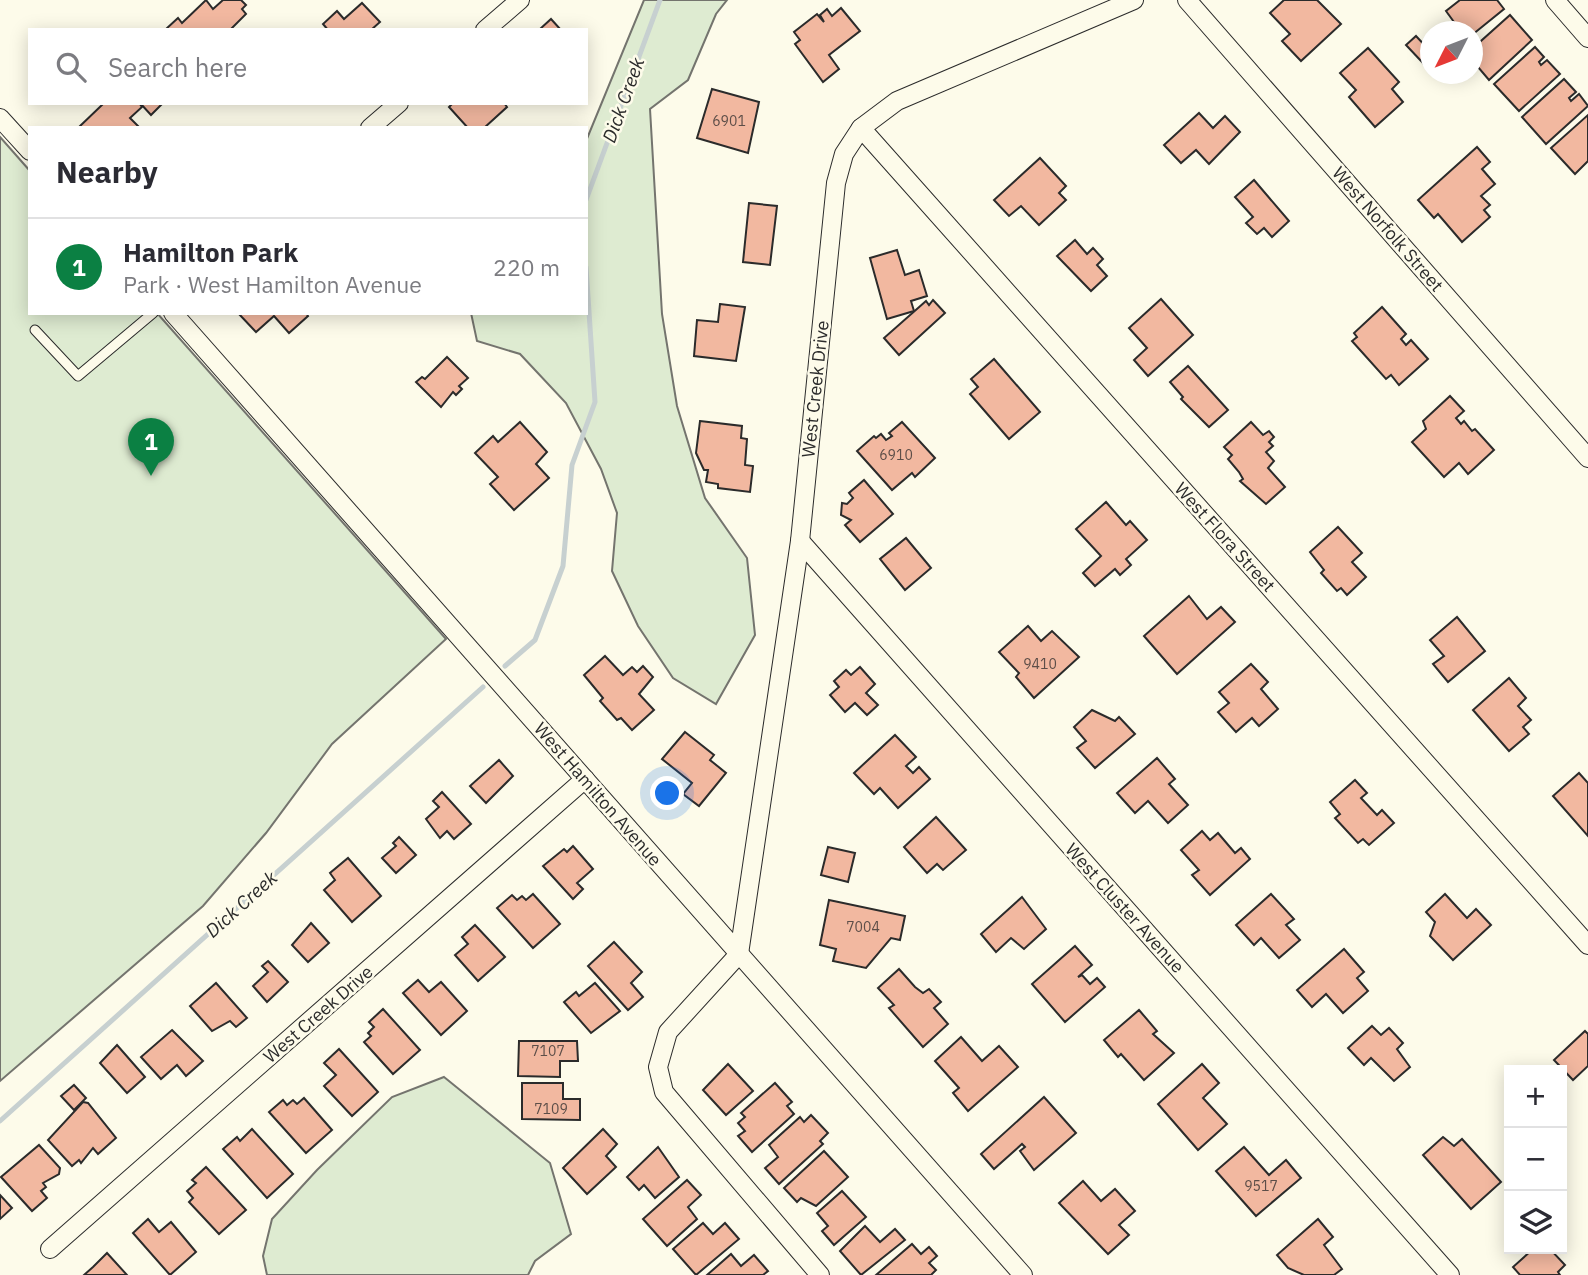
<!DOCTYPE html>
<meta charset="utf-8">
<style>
body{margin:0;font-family:"IBM Plex Sans",sans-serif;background:#f2f2f3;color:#2b2b33}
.controls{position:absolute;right:21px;bottom:21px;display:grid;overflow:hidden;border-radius:0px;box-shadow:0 4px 18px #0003}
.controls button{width:63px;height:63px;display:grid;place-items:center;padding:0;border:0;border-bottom:2px solid #e1e1e2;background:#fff;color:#2b2b33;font:35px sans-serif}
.compass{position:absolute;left:1420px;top:21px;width:63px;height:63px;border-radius:50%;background:#fff;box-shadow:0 4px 18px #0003;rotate:228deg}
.you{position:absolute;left:668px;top:794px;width:24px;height:24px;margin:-18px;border:5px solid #fff;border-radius:50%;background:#1a73e8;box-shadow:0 0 0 10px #1a73e833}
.badge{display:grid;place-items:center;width:46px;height:46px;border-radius:50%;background:#0b8043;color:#fff;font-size:23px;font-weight:700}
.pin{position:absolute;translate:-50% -58px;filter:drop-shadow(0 2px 4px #0008)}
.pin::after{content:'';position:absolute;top:37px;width:24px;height:21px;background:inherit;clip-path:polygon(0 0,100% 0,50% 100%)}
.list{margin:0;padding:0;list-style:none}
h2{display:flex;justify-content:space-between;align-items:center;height:91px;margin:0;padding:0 28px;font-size:30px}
h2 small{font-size:23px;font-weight:400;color:#7c7c81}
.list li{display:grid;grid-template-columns:46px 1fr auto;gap:21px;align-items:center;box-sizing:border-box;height:98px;padding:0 28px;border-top:2px solid #e1e1e2}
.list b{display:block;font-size:26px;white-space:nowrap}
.list p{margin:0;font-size:23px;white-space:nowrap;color:#7c7c81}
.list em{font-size:23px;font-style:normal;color:#7c7c81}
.icon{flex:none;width:38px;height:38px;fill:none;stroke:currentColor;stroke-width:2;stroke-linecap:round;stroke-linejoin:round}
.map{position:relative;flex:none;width:1588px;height:1275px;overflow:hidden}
.search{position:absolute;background:#fff;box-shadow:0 4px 18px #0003;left:28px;top:28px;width:560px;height:77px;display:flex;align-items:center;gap:18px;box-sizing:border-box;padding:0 24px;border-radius:0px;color:#7c7c81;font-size:26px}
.panel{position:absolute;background:#fff;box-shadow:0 4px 18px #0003;left:28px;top:126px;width:560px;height:189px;border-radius:0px}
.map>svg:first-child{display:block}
.green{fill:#deebd1;stroke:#74746e;stroke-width:2}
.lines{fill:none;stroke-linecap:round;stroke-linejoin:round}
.stream{stroke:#c7d0d0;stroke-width:5}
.building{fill:#f2b8a0;stroke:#2b2b2b;stroke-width:2}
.lane-casing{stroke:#2b2b2b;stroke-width:11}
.street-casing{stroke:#2b2b2b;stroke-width:20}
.lane{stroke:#fdfbea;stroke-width:9}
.street{stroke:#fdfbea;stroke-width:18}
.labels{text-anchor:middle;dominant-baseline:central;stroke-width:5;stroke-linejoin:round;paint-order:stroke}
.number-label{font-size:14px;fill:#5d4e48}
.street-label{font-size:18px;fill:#2b2b2b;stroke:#fdfbea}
.water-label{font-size:19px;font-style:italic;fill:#2b2b2b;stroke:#fdfbea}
</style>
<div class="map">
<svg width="1588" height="1275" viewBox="0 0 1588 1275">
<rect width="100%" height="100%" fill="#fdfbea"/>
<g class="green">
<path d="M644,0h83l-11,14 -28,66 -38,29 12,205 15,92 28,92 42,60 8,77 -39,69 -43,-26 -35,-52 -26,-55 5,-58 -16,-44 -35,-66 -46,-49 -43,-13 -6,-28h115v-172z"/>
<path d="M0,137l30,34v142h127l289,326 -114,105 -66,89 -63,73 -203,175z"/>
<path d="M444,1077l106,86 21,71 -36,27 -7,14h-261l-4,-19 9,-37 45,-49 75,-73z"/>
</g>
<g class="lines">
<g class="stream">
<path d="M586,200l74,-200"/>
<path d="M505,666l30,-26 28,-74 9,-101 23,-63 -9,-135"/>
<path d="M0,1121l483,-434"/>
</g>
</g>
<g class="building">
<path d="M206,0l7,9 10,-9h18l5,5 -4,4 4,5 -16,16 -64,-1 12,-11 4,5z"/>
<path d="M1284,0h33l24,24 -40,37 -19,-20 8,-7 -20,-21z"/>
<path d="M1460,0h37l7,9 -32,26v-3h-24l-2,-3 8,-7 -8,-11z"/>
<path d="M362,3l18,19 -9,8h-43l-5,-6 14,-13 7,8z"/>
<path d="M841,8l19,23 -31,24 10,14 -16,13 -28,-38 5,-4 -6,-8 23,-18 7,8 -4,-7 7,-6 5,7z"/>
<path d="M1510,15l22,25 -43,40 -17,-20v-11z"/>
<path d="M551,19l10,11h-20l-1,-1z"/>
<path d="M1416,36l14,15v6l-7,6 -17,-18z"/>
<path d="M1535,47l9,10 -5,5 2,3 6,-5 13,14 -41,37 -25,-27z"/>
<path d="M1368,48l31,34 -7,7 11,13 -28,25 -26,-30 7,-7 -16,-17z"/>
<path d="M1564,79l12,13 -7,6 2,3 8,-7 9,12 -42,38 -24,-27z"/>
<path d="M712,89l47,13 -11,51 -51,-15z"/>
<path d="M104,103h35l3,4 -12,11 9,9 -61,1z"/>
<path d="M140,103h23l-12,12z"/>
<path d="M453,103h51l3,4 -23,21h-16l-19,-21z"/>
<path d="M1199,113l14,15 12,-12 15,16 -31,32 -13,-14 -15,13 -17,-18z"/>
<path d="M1588,115v46l-13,13 -24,-26z"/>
<path d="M1477,147l13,15 -8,7 13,15 -14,12 9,9 -6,5 6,7 -28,25 -24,-28 -4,4 -16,-18z"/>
<path d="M1040,158l26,28 -7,7 7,7 -27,25 -18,-19 -12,10 -15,-16z"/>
<path d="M1254,180l35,41 -17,16 -8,-9 -7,6 -11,-11 7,-6 -18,-20z"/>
<path d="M749,203l28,3 -7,59 -27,-3z"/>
<path d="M1075,240l12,14 6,-6 10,11 -6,6 10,11 -16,15 -34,-35z"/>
<path d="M897,250l8,25 14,-5 8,26 -16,5 3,10 -27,8 -17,-61z"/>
<path d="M1161,299l32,36 -45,41 -14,-16 13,-12 -18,-20z"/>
<path d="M933,300l12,13 -46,42 -15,-17 42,-37 3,4z"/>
<path d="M720,304l25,3 -9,54 -42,-5 3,-36 21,2z"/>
<path d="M1382,307l24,27 -5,5 5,6 5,-5 17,19 -29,26 -8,-10 -5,4 -34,-38 5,-4 -3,-4z"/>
<path d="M238,313h68l2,3 -19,17 -15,-17 -18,16z"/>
<path d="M447,357l21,21 -9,8 3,3 -6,6 -3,-3 -12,15 -25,-25 6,-5 3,2z"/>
<path d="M994,359l46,53 -31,27 -39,-45 8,-7 -7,-8z"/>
<path d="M1188,366l40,44 -19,17 -28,-28 2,-2 -13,-15z"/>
<path d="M1450,396l14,15 -8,7 5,6 3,-3 8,10 3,-2 19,21 -26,24 -9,-11 -15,14 -32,-35 14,-13 -3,-8z"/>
<path d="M700,421l42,5 -1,12 6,1 -2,26 8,1 -3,26 -32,-4v-4l-12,-2 2,-12h-4l-8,-17z"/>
<path d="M520,422l27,30 -11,12 13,14 -35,32 -24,-26 8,-7 -23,-24 18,-17 5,6z"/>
<path d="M902,422l33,36 -20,19 -3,-4 -20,17 -35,-39 17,-15 2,2 5,-4 5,6 6,-4 -3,-3z"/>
<path d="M1251,422l12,13 6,-4 5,6 -5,5 4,4 -7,6 8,9 -6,7 17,19 -19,17 -26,-23 3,-2 -4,-7 -11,-13 4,-4 -8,-8z"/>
<path d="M864,480l29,34 -33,28 -15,-17 6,-5 -10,-5 1,-12 5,1 6,-6 -4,-5z"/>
<path d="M1106,502l20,23 4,-4 17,19 -21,19 5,6 -11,10 -5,-6 -20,17 -12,-13 18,-17 -25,-27z"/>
<path d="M1338,527l24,26 -10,9 14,15 -19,18 -6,-7 -4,3 -16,-18 3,-3 -14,-18z"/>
<path d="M906,538l25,30 -26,22 -25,-31z"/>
<path d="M1189,596l18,23 14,-12 14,15 -58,52 -33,-38z"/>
<path d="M1457,617l28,34 -37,31 -15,-18 11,-8 -14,-16z"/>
<path d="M1028,626l13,15 11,-10 27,26 -45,41 -18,-21 3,-4 -20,-21z"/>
<path d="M605,656l18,19 9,-8 5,5 6,-6 10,11 -14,17 15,16 -22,20 -11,-12 -4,2 -17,-19 3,-3 -19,-23z"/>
<path d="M1251,664l17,18 -7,7 17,20 -19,17 -7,-8 -16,14 -18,-20 11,-9 -10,-11z"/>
<path d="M860,667l15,17 -9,9 12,12 -11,10 -12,-12 -10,9 -15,-17 9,-8 -5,-6 12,-11 5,5z"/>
<path d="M1509,678l17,20 -8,8 13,14 -8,7 6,7 -20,17 -36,-41z"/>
<path d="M1092,710l23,11 4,-4 16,17 -40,34 -18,-20 9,-7 -12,-14z"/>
<path d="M685,732l29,23 -4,5 16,13 -27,33 -16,-12 9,-11 -30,-24z"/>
<path d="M895,735l21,22 -10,9 7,7 6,-6 11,12 -32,29 -18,-20 -6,6 -20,-21z"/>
<path d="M1157,758l18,21 -6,5 19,21 -20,18 -20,-22 -13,12 -18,-20z"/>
<path d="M499,760l14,16 -27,27 -16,-17z"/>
<path d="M1579,773l9,10v53l-35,-40z"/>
<path d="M1355,780l12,13 -6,5 16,17 5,-5 12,13 -25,22 -6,-6 -5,4 -23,-25 5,-4 -10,-12z"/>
<path d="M442,792l29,32 -17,15 -7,-8 -7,7 -14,-19 13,-12 -6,-6z"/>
<path d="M936,817l30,33 -23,20 -6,-6 -10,9 -23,-26z"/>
<path d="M1202,831l8,9 8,-7 17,20 6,-5 9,11 -40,36 -18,-20 7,-5 -18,-20z"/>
<path d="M399,837l17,18 -20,18 -14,-15 14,-12 -3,-3z"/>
<path d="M573,846l20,23 -16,14 6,6 -10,10 -30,-33 21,-17 3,3z"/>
<path d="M828,847l27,6 -7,29 -27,-7z"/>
<path d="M348,858l33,38 -29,26 -28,-32 11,-10 -5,-7z"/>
<path d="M533,894l27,30 -27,24 -36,-40 15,-13 5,5 5,-4 4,4z"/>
<path d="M1271,894l23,25 -8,6 14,15 -21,18 -18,-20 -7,7 -18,-20z"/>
<path d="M1445,894l22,24 9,-9 15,16 -38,35 -23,-24 5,-14 -9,-10z"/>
<path d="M1022,897l24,32 -22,20 -13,-11 -15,14 -15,-18z"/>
<path d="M829,900l76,16 -5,24 -9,-2 -25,30 -33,-7 3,-12 -16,-4z"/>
<path d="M311,923l18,20 -21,19 -16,-17z"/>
<path d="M475,925l30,32 -27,24 -23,-26 13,-11 -6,-7z"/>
<path d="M614,942l28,30 -11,11 12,14 -15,13 -40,-44z"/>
<path d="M1075,946l17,19 -14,12 4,-2 8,9 7,-6 8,9 -40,35 -33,-38z"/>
<path d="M1344,949l20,23 -7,6 11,13 -25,22 -17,-19 -14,13 -15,-17z"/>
<path d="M268,961l20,21 -21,20 -14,-16 15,-14 -6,-6z"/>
<path d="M899,969l16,18 8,6 6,-4 12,13 -7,6 14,16 -25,23 -34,-39 5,-3 -16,-17z"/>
<path d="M418,980l11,12 12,-10 26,29 -26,24 -38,-42z"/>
<path d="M216,983l31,35 -11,9 -6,-6 -18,10 -22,-25z"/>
<path d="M595,983l25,28 -29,22 -27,-31 12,-10 3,4z"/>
<path d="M383,1009l37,41 -27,24 -29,-32 7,-6 -3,-3 6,-6 -5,-5z"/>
<path d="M1139,1010l18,21 -4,3 21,19 -30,27 -23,-26 -3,3 -14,-17z"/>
<path d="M1372,1026l9,9 8,-7 14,15 -6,6 13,18 -16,14 -23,-23 -7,7 -16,-17z"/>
<path d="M172,1030l31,31 -17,15 -9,-11 -16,14 -20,-22z"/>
<path d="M1585,1031l3,3v32l-15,14 -19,-20z"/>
<path d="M961,1037l21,24 17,-15 19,21 -50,44 -15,-18 6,-5 -24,-27z"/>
<path d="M519,1041h58l1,20h-18v16l-42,-1z"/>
<path d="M117,1045l28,32 -18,16 -27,-30z"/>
<path d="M339,1049l39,43 -26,24 -28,-30 12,-11 -12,-12z"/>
<path d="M728,1064l25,27 -27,24 -23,-25z"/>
<path d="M1202,1064l17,19 -16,15 24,26 -29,26 -40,-46z"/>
<path d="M522,1083h41v16h17v21l-58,-1z"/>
<path d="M775,1083l17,19 -5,4 7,8 -42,38 -14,-16 7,-5 -7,-8 7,-6 -4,-4z"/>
<path d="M74,1085l12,13 -12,12 -13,-14z"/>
<path d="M1044,1097l32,36 -42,37 -14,-19 5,-4 -3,-3 -28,25 -13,-15z"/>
<path d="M304,1098l28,32 -26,23 -37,-41 14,-12 4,5 6,-5 4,4z"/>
<path d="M83,1102l5,1 28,35 -18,16 -5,-6 -12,15 -2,-3 -7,6 -24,-26z"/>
<path d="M811,1115l17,18 -8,8 3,3 -44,40 -14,-16 13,-11 -9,-12 31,-28 4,5z"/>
<path d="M252,1129l41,45 -26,24 -44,-49 14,-12 3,4z"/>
<path d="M603,1129l14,15 -11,12 10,11 -29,27 -24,-26z"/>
<path d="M1443,1137l11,9 8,-7 39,43 -30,27 -48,-54z"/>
<path d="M39,1145l21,23 -1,6 -16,9 3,4 -5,4 6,7 -15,13 -31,-34z"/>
<path d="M658,1147l21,30 -24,21 -11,-13 -5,5 -12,-13z"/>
<path d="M1244,1147l25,28 17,-15 15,18 -45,38 -40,-45z"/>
<path d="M824,1151l24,26 -32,29 -15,-8 -4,4 -13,-14z"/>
<path d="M206,1167l40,43 -27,24 -30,-32 4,-4 -6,-7 9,-8 -4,-3z"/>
<path d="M687,1180l14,15 -13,12 9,12 -30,27 -24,-27z"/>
<path d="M1083,1181l18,20 14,-12 20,22 -16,14 10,10 -21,19 -49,-51z"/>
<path d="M842,1191l24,26 -32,28 -12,-14 6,-5 -11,-13z"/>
<path d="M0,1195l12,13 -12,11z"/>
<path d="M148,1219l11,13 12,-10 25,30 -26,23 -37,-42z"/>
<path d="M1318,1219l15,18 -9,8 18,24 -8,6h-30l-16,-7 -11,-13z"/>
<path d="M703,1223l10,11 12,-11 14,16 -43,36 -23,-26z"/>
<path d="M865,1226l15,16 15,-13 10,11 -44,35 -21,-24z"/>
<path d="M912,1244l9,10 8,-7 8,9 -8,7 7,7 -5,5h-55z"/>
<path d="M1533,1249l6,3 11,-3 15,16 -7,7 2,3h-40l-7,-8z"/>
<path d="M107,1253l20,22h-43l9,-8z"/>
<path d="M731,1254l10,12 13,-11 14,16 -5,4h-56z"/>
</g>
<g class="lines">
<g class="lane-casing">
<path id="lane" d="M35,330l43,46 75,-63"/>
</g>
<g class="street-casing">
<g id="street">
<path d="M1187,0l401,458"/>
<path d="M1555,0l33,38"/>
<path d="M485,30l35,-30"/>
<path d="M0,118l30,33"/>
<path d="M370,128l29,-25"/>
<path d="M861,128l727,817"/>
<path d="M173,313l850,962"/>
<path d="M800,541l650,734"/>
<path d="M50,1249l535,-470"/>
<path d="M820,1275l-156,-183 -6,-25 10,-35 71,-78 61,-413 36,-358 8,-29 17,-26 36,-27 237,-101"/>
</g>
</g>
<use href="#lane" class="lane"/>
<use href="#street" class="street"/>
</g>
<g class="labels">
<g class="number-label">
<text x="729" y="121">6901</text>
<text x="896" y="455">6910</text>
<text x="1040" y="664">9410</text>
<text x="863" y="927">7004</text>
<text x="548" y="1051">7107</text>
<text x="551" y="1109">7109</text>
<text x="1261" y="1186">9517</text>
</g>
<g class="street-label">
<text transform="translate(1388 229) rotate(49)">West Norfolk Street</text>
<text transform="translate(815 389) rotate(-84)">West Creek Drive</text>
<text transform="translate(1225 537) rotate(48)">West Flora Street</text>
<text transform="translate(598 794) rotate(49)">West Hamilton Avenue</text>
<text transform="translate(1125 908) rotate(48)">West Cluster Avenue</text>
<text transform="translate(318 1014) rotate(-41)">West Creek Drive</text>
</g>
<g class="water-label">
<text transform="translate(623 100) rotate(-70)">Dick Creek</text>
<text transform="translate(241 904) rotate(-42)">Dick Creek</text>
</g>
</g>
</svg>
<div class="controls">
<button>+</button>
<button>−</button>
<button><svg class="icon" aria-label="layers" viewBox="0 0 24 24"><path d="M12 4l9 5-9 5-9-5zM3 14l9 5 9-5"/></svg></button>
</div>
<svg class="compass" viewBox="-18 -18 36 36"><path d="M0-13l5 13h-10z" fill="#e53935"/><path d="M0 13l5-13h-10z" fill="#7c7c81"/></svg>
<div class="you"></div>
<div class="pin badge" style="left:151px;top:476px">1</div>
<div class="search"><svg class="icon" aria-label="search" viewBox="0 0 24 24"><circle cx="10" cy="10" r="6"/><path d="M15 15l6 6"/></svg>Search here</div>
<section class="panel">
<h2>Nearby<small></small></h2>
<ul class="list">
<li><span class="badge">1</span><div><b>Hamilton Park</b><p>Park · West Hamilton Avenue</p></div><em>220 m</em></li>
</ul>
</section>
</div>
